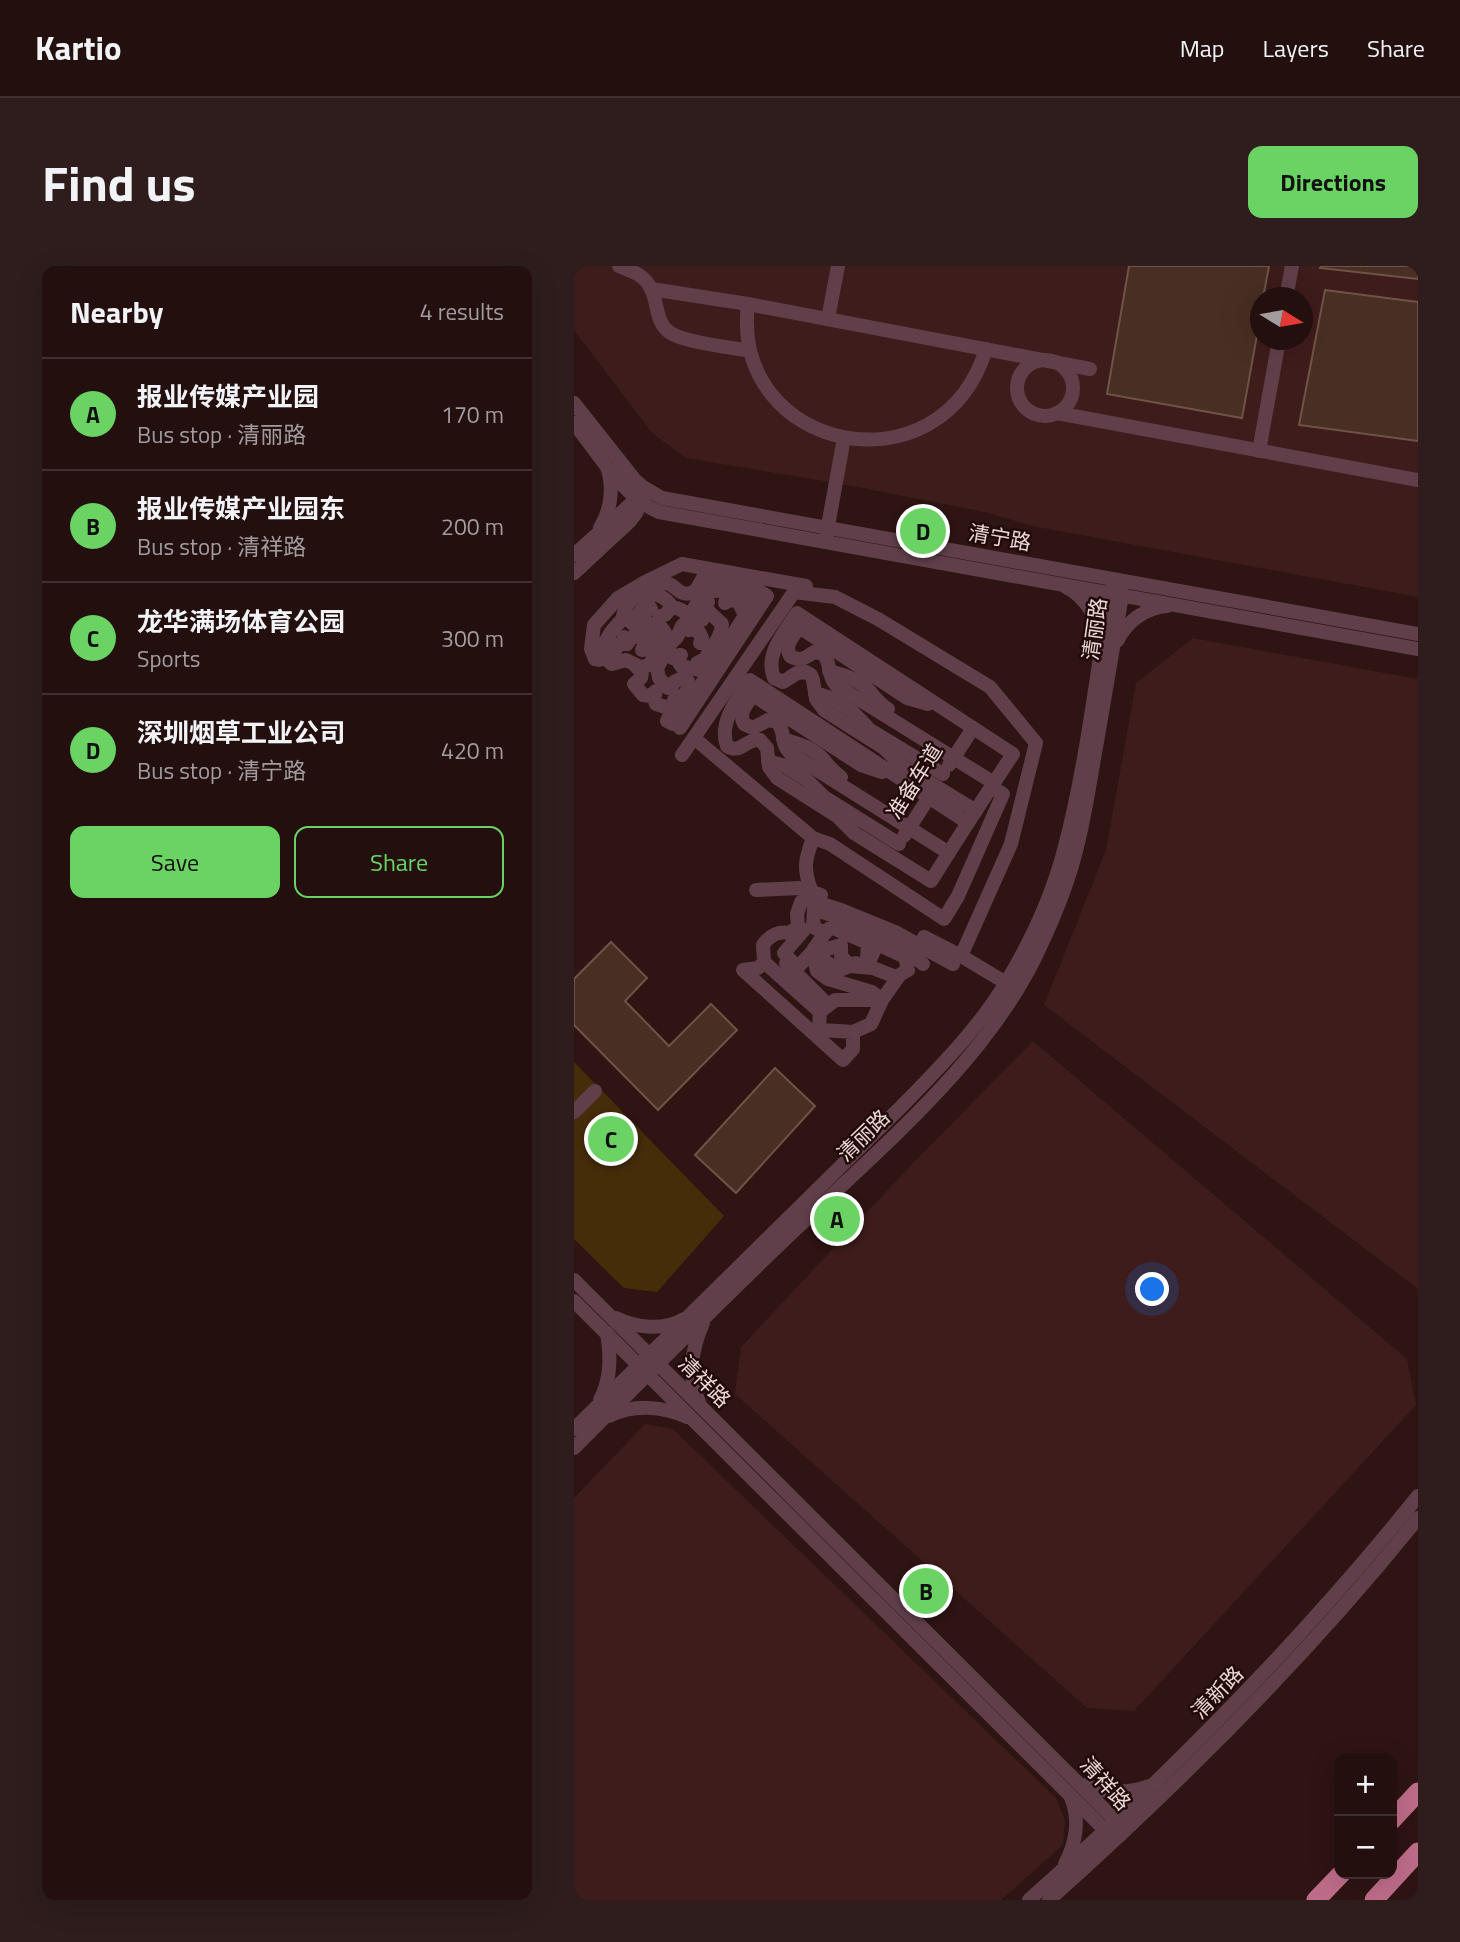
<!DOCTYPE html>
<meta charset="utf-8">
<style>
body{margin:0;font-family:"Titillium Web","Noto Sans SC",sans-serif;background:#2e1d1c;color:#f1f3f6}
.controls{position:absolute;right:21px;bottom:21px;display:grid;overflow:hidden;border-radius:14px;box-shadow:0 7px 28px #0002}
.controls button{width:63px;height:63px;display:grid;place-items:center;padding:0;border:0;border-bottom:2px solid #3f2f2e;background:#220f0e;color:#f1f3f6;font:35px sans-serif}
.compass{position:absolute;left:676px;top:21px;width:63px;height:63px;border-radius:50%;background:#220f0e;box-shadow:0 7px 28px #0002;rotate:101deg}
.you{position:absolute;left:579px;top:1024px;width:24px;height:24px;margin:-18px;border:5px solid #fff;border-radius:50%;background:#1a73e8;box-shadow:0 0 0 10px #1a73e833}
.badge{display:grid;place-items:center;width:46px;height:46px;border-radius:50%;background:#6ad364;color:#111;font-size:23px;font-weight:700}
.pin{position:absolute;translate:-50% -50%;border:4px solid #fff;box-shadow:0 2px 7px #0006}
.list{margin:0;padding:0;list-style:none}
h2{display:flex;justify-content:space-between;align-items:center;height:91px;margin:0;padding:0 28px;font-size:30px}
h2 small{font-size:23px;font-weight:400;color:#a29c9e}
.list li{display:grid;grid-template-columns:46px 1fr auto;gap:21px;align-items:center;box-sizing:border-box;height:112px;padding:0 28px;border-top:2px solid #3f2f2e}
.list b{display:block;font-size:26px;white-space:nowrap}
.list p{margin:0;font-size:23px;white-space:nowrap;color:#a29c9e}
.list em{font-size:23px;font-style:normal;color:#a29c9e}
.actions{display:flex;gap:14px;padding:21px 28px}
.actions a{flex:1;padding:16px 0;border:2px solid #6ad364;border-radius:14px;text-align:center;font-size:24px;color:#6ad364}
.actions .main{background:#6ad364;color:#111}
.map{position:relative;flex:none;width:844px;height:1634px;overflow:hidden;border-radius:14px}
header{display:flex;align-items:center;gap:42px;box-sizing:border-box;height:98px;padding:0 35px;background:#220f0e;border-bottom:2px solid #3f2f2e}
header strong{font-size:33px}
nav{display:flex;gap:38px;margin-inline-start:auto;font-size:24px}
.intro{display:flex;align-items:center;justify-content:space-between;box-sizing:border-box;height:168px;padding:0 42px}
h1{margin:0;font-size:49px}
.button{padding:18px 32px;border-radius:14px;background:#6ad364;color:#111;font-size:24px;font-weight:700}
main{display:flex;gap:42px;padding:0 42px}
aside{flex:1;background:#220f0e;border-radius:14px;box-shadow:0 7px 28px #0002}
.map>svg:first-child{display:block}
.built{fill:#3d1c1b;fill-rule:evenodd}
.green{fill:#462d0a}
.building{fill:#492f23;stroke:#6f5346;stroke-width:2}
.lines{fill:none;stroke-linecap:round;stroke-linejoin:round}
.minor{stroke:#603f4a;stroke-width:14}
.highway{stroke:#be6c89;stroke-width:19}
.labels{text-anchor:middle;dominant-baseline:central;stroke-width:5;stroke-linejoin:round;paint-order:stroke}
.street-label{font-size:21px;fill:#ead7d6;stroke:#230a0a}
</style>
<header>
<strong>Kartio</strong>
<nav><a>Map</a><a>Layers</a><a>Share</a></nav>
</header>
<div class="intro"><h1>Find us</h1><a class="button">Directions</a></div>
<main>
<aside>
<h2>Nearby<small>4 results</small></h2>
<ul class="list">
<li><span class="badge">A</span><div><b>报业传媒产业园</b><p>Bus stop · 清丽路</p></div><em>170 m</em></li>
<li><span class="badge">B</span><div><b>报业传媒产业园东</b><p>Bus stop · 清祥路</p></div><em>200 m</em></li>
<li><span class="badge">C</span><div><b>龙华满场体育公园</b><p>Sports</p></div><em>300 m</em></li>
<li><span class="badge">D</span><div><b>深圳烟草工业公司</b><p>Bus stop · 清宁路</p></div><em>420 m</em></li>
</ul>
<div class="actions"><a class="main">Save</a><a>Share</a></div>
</aside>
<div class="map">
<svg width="844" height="1634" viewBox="0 0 844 1634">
<rect width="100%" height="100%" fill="#2e1413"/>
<g class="built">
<path d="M0,0h844v331l-386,-71 -47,-14 -149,-29 -150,-25 -34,-25 -78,-103zM687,32h42v42h-42z"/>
<path d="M619,372l225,41v610l-374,-284 62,-155 30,-167z"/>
<path d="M459,775l374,318 9,46 -282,306 -47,-3 -352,-314 6,-47 173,-185z"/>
<path d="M71,1158l28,5 383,369 9,22 -2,25 -62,55h-427v-402z"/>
</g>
<path class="green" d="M0,796l150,154 -67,76 -33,-4 -50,-49z"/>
<g class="building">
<path d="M555,0h140l-6,32h-2v15l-19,105 -135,-24z"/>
<path d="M747,0h97v13l-98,-11z"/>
<path d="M751,24l93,12v139l-119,-16z"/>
<path d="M37,676l36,36 -22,23 44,45 42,-42 26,26 -79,80 -84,-85v-46z"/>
<path d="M201,802l40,38 -79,87 -41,-38z"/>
</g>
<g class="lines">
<g class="minor">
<path d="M45,0c6,3 14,5 20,9 23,15 12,44 30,57 16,11 61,15 81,19"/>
<path d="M77,23l97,15 342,65"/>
<path d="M712,32l6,-32"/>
<path d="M174,38c-18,148 193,192 238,45"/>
<path d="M254,53l10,-53"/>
<circle cx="471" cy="122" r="28"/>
<path d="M0,137l61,77 8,7 19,11 756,136"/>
<path d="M483,147l361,67"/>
<path d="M0,157c24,30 49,74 85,89l759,137"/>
<path d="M685,185l20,-111"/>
<path d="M26,262c11,-18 14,-41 7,-61"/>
<path d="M252,271l18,-99"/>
<path d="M0,289l69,-62"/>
<path d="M0,307l56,-52 6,-8 9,-18"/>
<path d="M492,321c18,9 32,30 34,50"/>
<path d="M117,353l2,-9 6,-10 8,3 1,-1 -3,-12 7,-7 2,2 1,6c6,-1 9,0 12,5l-2,7 5,-3 8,1 7,14"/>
<path d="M56,355l-7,-3c2,-27 36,-33 49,-11"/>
<path d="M50,371l3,7h-8l-6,10 -7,5 6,5 14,-4 8,4"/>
<path d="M90,373l-16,-4 -2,-2 1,-11 -4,5 -8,-1 -5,-5 5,-3 8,-10 8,1 -3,-4c0,-8 2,-10 7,-16 18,-17 19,9 36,4 7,-2 9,-12 14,-18h7l23,12"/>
<path d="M543,375c10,-20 28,-33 50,-35"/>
<path d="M53,378l5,-7 5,-1 7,4 1,4 -3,6 11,-3 20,11 6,-3h2l-3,6 3,5 18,4"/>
<path d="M21,393l-4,-10 3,-24 24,-27 27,-16 37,-18 124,22"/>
<path d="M25,394l-4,-1 16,-27 12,-14"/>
<path d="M255,405c14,4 27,7 38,17 7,8 12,16 21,21"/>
<path d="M241,427l16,5 22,14 17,18 73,44"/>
<path d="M354,438l-21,-6 -108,-71c-6,10 -15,18 -9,29 11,6 15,2 24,-4l9,2c9,9 4,22 13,31l158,98"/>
<path d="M98,443l-16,-5 -2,-6 2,-7 -6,5 -7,-1 -9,-11 7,-6 1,-5 -8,-9 6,3 10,-2 6,-16 4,-2 6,-12c-3,-10 -11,-7 -6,-19l5,-1 7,-8c3,1 7,1 9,3 9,4 10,11 21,10l6,-9 14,13c-1,16 -11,22 -17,35l-8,4"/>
<path d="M106,462l87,-132 -25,-16 -7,7 18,11 -2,8 -73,115 -5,3 -6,-3 5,-12 2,-9c8,-2 16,-9 14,-19l-8,-2 -6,3 -3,6h-3l-9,-10 -2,-10 14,-25 6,-6 5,-11 3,-3 4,7 3,-1 7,3 3,6 -2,5"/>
<path d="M120,472l119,100c-8,22 -10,30 -2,52"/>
<path d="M209,473c13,4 26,7 37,17 7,7 12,15 21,21"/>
<path d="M108,489l112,-163 41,5 43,22 112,68 46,56 -25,101 -50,112"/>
<path d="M194,495l17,5 22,14 17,17 75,47"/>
<path d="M375,499l24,-37"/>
<path d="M308,506l-21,-7 -108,-70c-6,9 -15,18 -9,29l9,4 15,-8 9,2c9,9 3,22 13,31l159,100"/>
<path d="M394,557l-218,-143c-12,18 -32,43 -23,66 14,9 19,-8 33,-6l7,8 2,19 8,11 60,38 17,17 77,48c27,-43 54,-85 82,-127l-216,-141c-12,18 -33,42 -23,65l9,4 14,-9 9,-1 5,3 2,5 3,19 8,11 60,38 17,17 75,46"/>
<path d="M330,570l29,-45"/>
<path d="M239,572l17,6 114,75 14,-23 45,-102 -12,-7"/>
<path d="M182,624l43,-2 22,7"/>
<path d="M230,664l-20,23 9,10 6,3 12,-13 14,-20"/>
<path d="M350,671l37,19 52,31"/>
<path d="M245,692l21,12 16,-7"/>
<path d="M190,696l56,50"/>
<path d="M212,697l42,42"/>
<path d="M349,698l-19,-16 -40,-21 -50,-18 -1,18 12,6 6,-6 37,16 -1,15 3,2 7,-16 28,13 3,13 -12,7 -23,-9 -23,-2 -9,-10v-11l-14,4 -12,13 2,9 11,8 44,13 10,8h-47l-15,12 -1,15 3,3 31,2v17l-10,11 -100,-90 15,-2 6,-6 -1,-17c7,-10 15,-14 27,-12l8,-7 -1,-12 4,-12 5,-3 35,11 54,22 58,32"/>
<path d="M279,766l18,-8 11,-24 17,-24"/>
<path d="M0,846l21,-21"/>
<path d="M0,1014l542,541 4,14"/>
<path d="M0,1035l531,529 15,5"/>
<path d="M42,1052c20,10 47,13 68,1"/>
<path d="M26,1134c11,-21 11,-43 7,-67"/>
<path d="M125,1136c-12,-26 -7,-54 4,-79"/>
<path d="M35,1150c25,-12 53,-10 78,1"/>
<path d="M0,1163l327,-322c38,-39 78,-79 106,-126 24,-40 45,-85 57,-131 22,-82 32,-173 46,-257l8,-13"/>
<path d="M0,1182c74,-74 147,-148 223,-220 87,-84 193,-170 244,-283 14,-30 27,-62 35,-94 10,-38 15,-77 22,-115 8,-47 16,-94 24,-141l-4,-15"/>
<path d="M510,1519c22,8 43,9 65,1"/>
<path d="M491,1598c11,-21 15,-45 6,-67"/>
<path d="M455,1634c140,-125 271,-257 389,-404"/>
<path d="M475,1634c132,-118 258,-244 369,-382"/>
</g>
<g class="highway">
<path d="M818,1554l26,-28"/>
<path d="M742,1634l25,-26"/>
<path d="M800,1634l44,-48"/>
</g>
</g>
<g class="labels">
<g class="street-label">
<text transform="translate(426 271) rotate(10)">清宁路</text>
<text transform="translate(520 363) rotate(-82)">清丽路</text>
<text transform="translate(340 515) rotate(-58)">准备车道</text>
<text transform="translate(289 869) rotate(-44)">清丽路</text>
<text transform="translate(131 1115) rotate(45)">清祥路</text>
<text transform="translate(643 1426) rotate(-46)">清新路</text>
<text transform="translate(532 1517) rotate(48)">清祥路</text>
</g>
</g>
</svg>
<div class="controls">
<button>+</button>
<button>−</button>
</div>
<svg class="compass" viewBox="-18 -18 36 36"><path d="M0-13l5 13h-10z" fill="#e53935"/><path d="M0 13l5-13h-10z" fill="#a29c9e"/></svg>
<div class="you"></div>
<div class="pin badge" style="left:263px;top:953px">A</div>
<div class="pin badge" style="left:352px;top:1325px">B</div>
<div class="pin badge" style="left:37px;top:873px">C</div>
<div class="pin badge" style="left:349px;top:265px">D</div>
</div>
</main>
